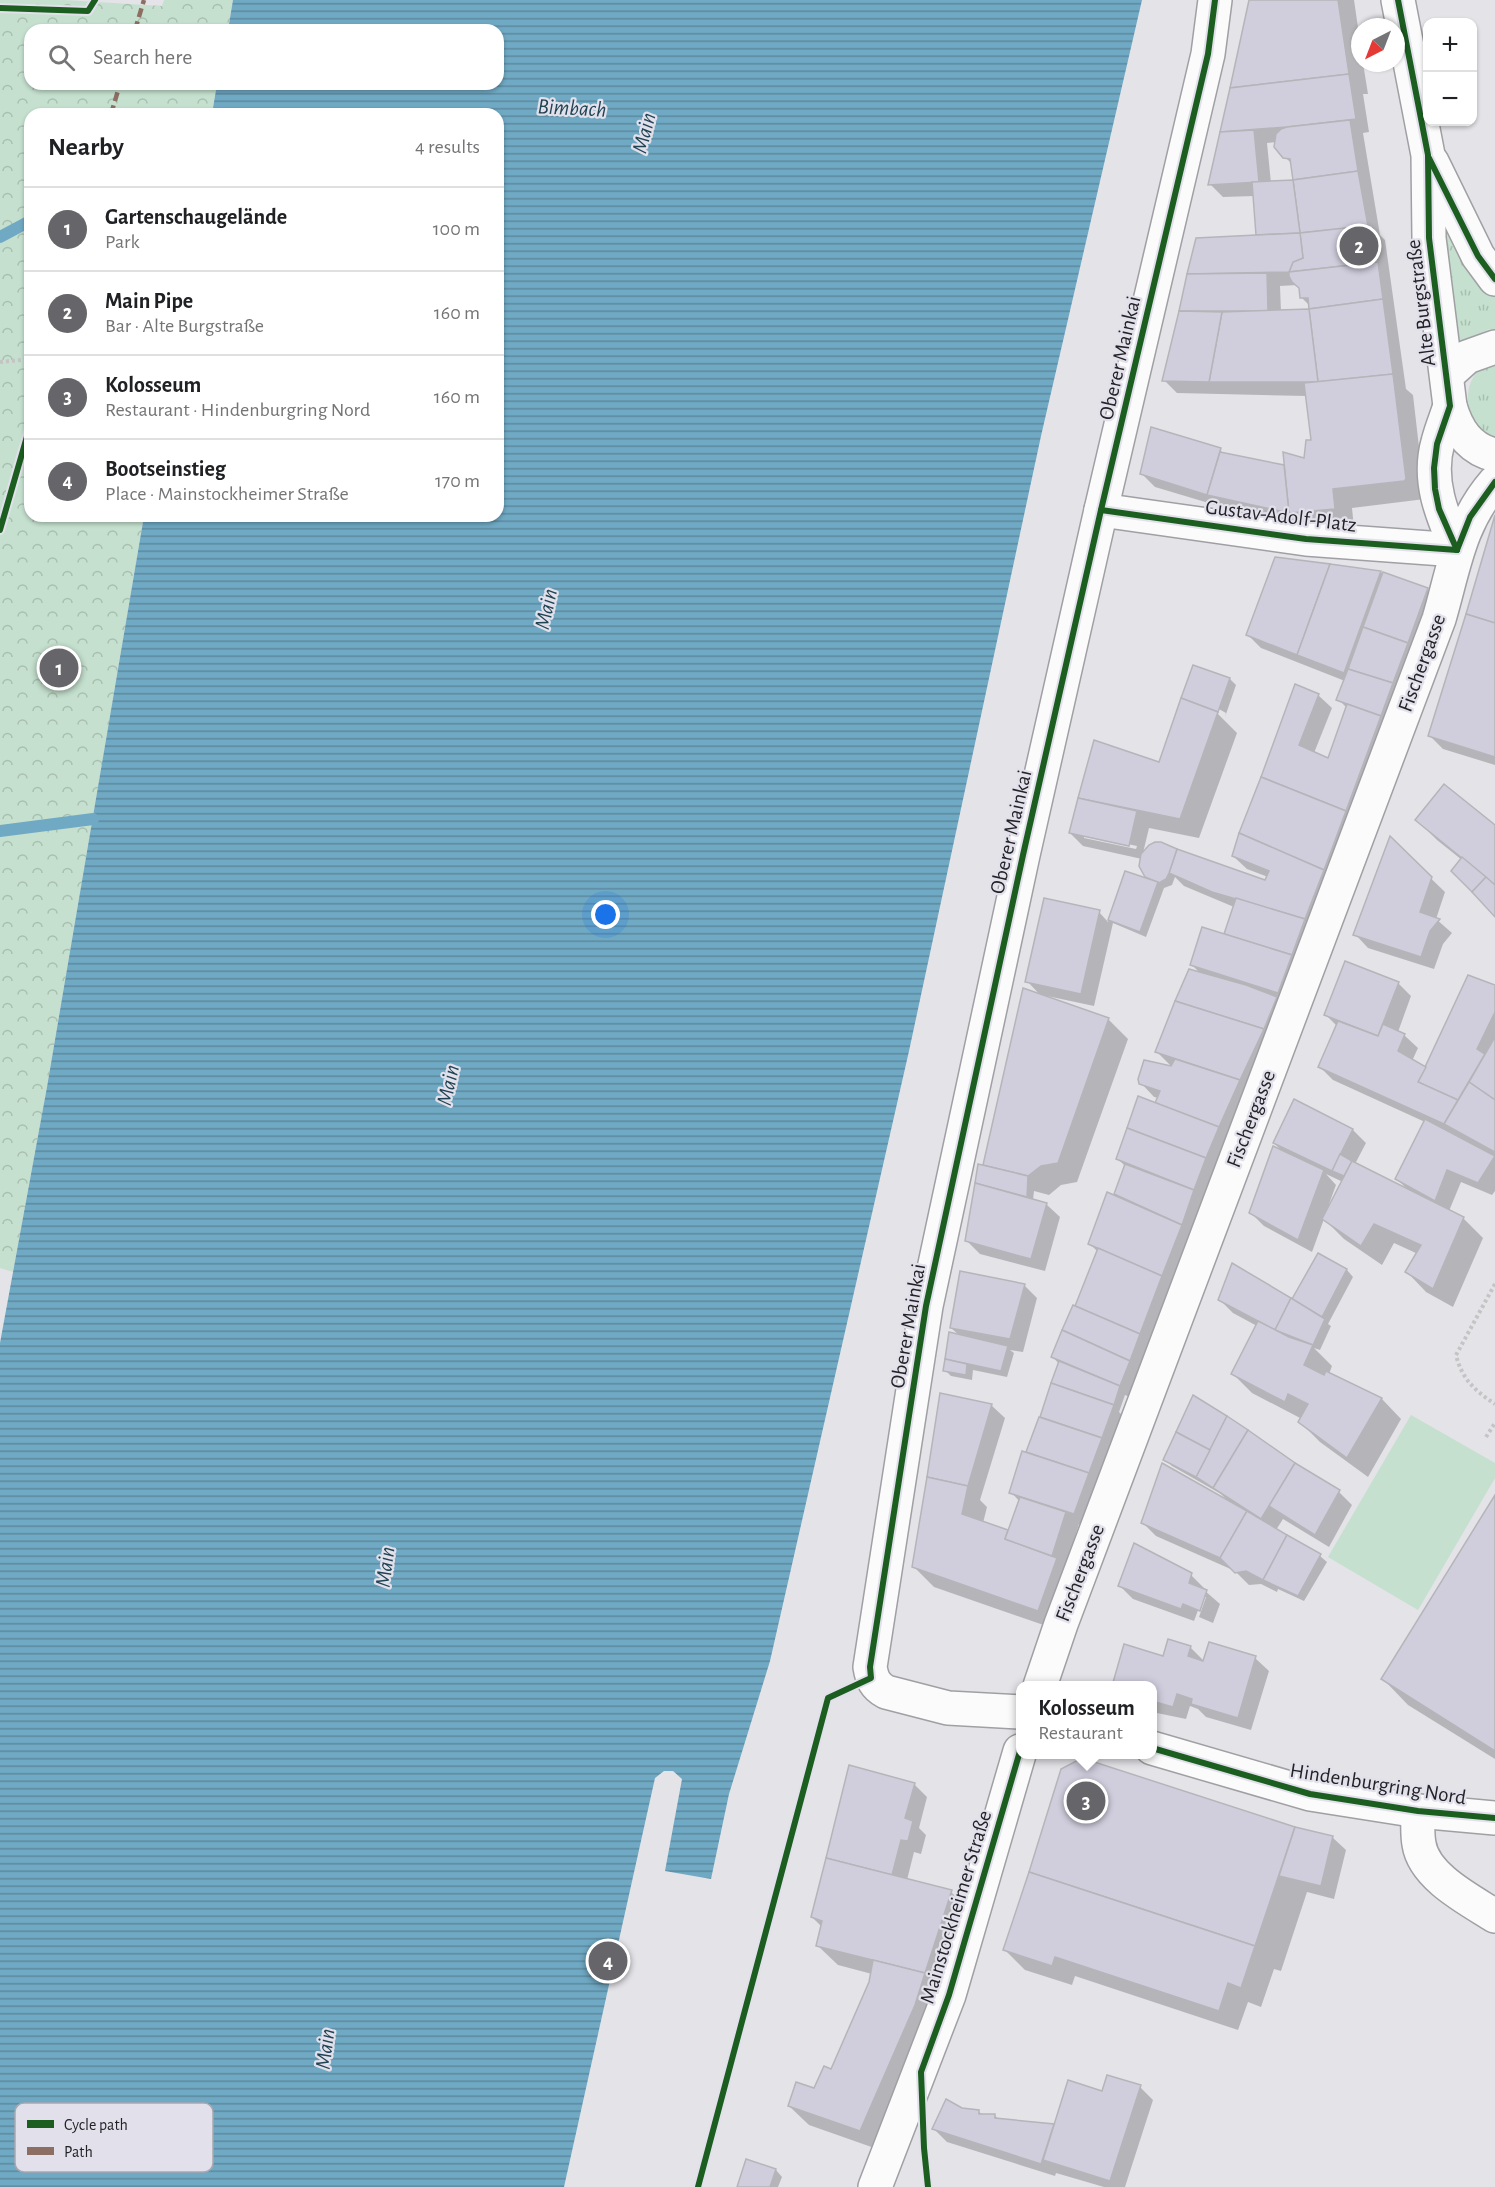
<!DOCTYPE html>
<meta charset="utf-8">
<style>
body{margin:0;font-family:"Alegreya Sans",sans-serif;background:#f6f6f6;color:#202124}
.controls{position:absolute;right:18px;top:18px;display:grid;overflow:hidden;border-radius:12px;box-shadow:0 2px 4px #0004}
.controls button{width:54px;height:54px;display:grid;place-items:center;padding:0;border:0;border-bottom:2px solid #e0e0e0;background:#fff;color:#202124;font:30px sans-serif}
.compass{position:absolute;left:1351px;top:18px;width:54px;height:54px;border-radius:50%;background:#fff;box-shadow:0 2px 4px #0004;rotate:222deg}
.you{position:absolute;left:606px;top:915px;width:21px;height:21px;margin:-15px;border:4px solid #fff;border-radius:50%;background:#1a73e8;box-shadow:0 0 0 9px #1a73e833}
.badge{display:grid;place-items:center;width:39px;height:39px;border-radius:50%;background:#66666a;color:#fff;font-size:20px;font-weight:700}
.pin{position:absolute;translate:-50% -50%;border:3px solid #fff;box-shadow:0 2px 6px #0006}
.popup{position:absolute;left:1016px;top:1681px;width:141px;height:78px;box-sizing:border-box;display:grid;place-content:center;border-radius:12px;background:#fff;filter:drop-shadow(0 2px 4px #0005);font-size:20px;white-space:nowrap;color:#757577}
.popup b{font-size:22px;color:#202124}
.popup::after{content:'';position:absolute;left:50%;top:100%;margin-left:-12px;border:12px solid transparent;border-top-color:#fff}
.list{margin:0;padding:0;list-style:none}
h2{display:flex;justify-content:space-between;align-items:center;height:78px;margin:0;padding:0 24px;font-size:26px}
h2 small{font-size:20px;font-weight:400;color:#757577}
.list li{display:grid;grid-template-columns:39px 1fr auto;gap:18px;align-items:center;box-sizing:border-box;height:84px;padding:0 24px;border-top:2px solid #e0e0e0}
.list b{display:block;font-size:22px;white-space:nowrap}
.list p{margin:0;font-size:20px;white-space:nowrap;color:#757577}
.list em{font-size:20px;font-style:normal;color:#757577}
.icon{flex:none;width:33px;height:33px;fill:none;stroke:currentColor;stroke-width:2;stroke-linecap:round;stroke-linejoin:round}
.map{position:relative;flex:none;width:1495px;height:2187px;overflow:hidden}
.search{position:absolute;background:#fff;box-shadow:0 2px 4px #0004;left:24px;top:24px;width:480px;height:66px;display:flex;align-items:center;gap:15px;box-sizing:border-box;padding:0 21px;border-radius:18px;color:#757577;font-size:22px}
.panel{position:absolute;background:#fff;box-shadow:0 2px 4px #0004;left:24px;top:108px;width:480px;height:414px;border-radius:18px}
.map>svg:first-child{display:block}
.grass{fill:url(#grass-tufts)}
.forest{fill:url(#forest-crowns)}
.pitch{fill:#c5e0ce}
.water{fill:url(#water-rules)}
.shadow{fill:#0003;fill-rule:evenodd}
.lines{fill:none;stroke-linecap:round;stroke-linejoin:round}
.stream{stroke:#70a9c4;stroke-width:12}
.building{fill:#d0cedd;stroke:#b5b5b9;stroke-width:1.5}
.minor-casing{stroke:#a0a0a4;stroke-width:36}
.path{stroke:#c4c4c5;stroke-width:4;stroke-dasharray:3 3;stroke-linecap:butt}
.minor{stroke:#fbfbfc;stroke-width:33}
.quiet{stroke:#8d6e63;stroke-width:4.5;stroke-dasharray:9 4.5;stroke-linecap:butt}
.cycleway-casing{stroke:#e2e0eb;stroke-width:10}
.cycleway{stroke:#1b5e20;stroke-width:6}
.labels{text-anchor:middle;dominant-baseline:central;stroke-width:4.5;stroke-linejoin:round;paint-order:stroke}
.street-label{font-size:21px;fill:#232226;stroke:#e2e0eb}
.water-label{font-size:22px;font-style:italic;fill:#204454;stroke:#e2e0eb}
.key{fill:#e2e0eb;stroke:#a9a7b0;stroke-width:1.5}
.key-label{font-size:16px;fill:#232226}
</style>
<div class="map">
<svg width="1495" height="2187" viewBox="0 0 1495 2187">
<defs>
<pattern id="grass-tufts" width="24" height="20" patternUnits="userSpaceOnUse" patternTransform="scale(1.5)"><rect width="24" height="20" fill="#c5e0ce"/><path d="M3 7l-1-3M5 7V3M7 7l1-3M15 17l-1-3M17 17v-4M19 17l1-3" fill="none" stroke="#a9c0b1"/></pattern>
<pattern id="forest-crowns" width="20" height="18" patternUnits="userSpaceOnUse" patternTransform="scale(1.5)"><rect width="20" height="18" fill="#c5e0ce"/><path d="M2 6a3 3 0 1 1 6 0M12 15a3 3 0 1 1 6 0" fill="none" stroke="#a9c0b1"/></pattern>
<pattern id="water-rules" width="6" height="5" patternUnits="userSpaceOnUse" patternTransform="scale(1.5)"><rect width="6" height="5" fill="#70a9c4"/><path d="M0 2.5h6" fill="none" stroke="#5c899f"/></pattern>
</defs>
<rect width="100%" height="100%" fill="#e3e3e8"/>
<g class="grass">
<path d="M1448,233h5l42,63v33h-6l-28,15 -4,-1 -12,-108z"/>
<path d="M1495,359v79c-25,-10 -36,-42 -19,-65 5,-6 12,-10 19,-14z"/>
</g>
<path class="forest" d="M0,0h64l98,6 2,-6h69l-5,30h-198v54h187l-5,30h-182v402h114l-97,571 -34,185 -13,-4z"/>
<path class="pitch" d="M1411,1415l84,48v15l-77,132 -90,-53z"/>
<path class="water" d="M233,0h909l-101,436 -132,615 -139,610 -41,133 -18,85 -46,-8 17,-92 -9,-8h-9l-9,7 -91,409h-564v-844l47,-256 97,-571h354v-402h-286l5,-30h281v-54h-270z"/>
<g class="shadow">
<path d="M1251,0h103l6,41v22h3l5,31h-5l6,38 -6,1 17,102 5,5 21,149 7,6 12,104 -73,9 2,20 -53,-2 -79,-19 -67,-20 -13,-13 78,-24 4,4 59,12 3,3 20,-9 6,-19 -5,-45 -130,-3 -13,-13 33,-141 60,-2 -3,-41 -31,1 -13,-13zM1276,142l-1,5 18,18 2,16 -24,2 -4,-40zM1297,285l4,4v8l9,9 1,4 -30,2 -1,-26z"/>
<path d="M1495,520v245l-52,-16 -13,-13z"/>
<path d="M1276,559l105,13 3,3 43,15 13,13 -306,796 -9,-4 -6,17 7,7 -39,108 -8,-3 -14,44 -7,62 -124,-43 -20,-20 77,-162 14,13 -25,82 7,7 -4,16 26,10 11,-31 -9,-10 16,-38 32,-90 -6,-7 23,-49 22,-56 -8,-8 24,-48 12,-29 -8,-8 38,-54 3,-7 -5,-1 -13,-14 32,-15 -16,-16 44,-78 -9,-9 33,-29 9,-29 -50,-21 -9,-9 -3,8 -8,3 -18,49 -33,-14 -19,83 -47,-10 -1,2 62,21 20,20 -51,143 -16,3 -12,10 -15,-4 -1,9 13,4 14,13 -15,54 -65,-17 -14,-14 14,-74 9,2 -4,-4 57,-167 -15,-16 72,-69 9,10 18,-49 23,8 -8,-15 1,-7 -59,-13 -13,-13 25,-91 65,22 70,-85 6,6 -11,32 1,-4 -9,-5v5l20,20 -38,105 -50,-10 -6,25 123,29 2,-5 -21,-8 -14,-13 85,-161 14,13 -18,45 15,7 18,-52 -9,-9 7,-18 -84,-33 -13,-13zM1084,835l53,11 -1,3 -52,-11z"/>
<path d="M1417,820l78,7v86l-33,-53 -25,-20z"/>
<path d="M1390,839l55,53 -9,27 16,14 -9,11 -9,25 -66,-21 -13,-14z"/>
<path d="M1398,983l13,13 -13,36 6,3 14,13 -6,13 14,8 69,-82v204l-3,4 -31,-13 -12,29 14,7 20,20 -30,69 -27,-15 -19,-20 11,-18 -24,-11 -12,22 -38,-26 -20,-20 -12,33 -48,-26 -14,-14 34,-59 -10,-10 20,-42 59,29 13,13 -11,21 53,26 -11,-11 28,-57 -92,-42 -13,-13 17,-41 -11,-11zM1326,1174l17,8 -12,23 -2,-1 7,-19z"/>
<path d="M1318,1255l29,15 6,7 -25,47 3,2 -11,24 -6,-2 18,18 -3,8 53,25 19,20 -33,58 -48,-35 -20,-20 2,-3 -50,-26 -20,-20 25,-47 -24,-13 -13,-13 73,2z"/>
<path d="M1024,1285l13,13 -14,54 -13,-2 4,3 -7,24 -34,-7 -1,10 -21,-4 -6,-6 5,-36 10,2 -9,-8z"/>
<path d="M1165,1459l129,5 45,28 13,13 -23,42 -46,-28 -7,11 44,26 7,6 -23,39 -26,-12 -1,3 -16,-8 -12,1 -14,-14 -79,-35 -13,-13 87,-20 -9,-9 -49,-28z"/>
<path d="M1495,1498v261l-87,-54 -25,-26z"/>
<path d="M1191,1575l13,13v2l16,14 -7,19 -14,-6 7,-20h-3l-9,24 -61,-22 -13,-13z"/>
<path d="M1190,1647l15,15 50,-4 14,13 -18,59 -45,-13 -8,-8 -8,-3 -4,13 -34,-7v-26l12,-28z"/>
<path d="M914,1784l13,13 -8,31 7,7 -5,19 -7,-2 -7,28 44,12 20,19 -91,239 -71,-25 -20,-19 26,-16 17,-19 38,-88 2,-9 -34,-9 -20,-19 4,-19 -10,-10z"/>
<path d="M1294,1829l38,8 14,13 -12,49 -27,-7 -26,79 -7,-2 -13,38 -13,-5 -10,28 -163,-54 -3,9 -47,-15 -20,-20z"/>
<path d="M1140,2087l13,13 -28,87h-21l-48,-14 -1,3 -108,-34 -13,-13 28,-19 16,1 5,4 12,1 5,4 55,6 48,-33z"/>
<path d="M776,2170l6,7 -4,10h-39z"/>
</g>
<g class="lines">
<g class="stream">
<path d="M0,237l30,-16"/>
<path d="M0,831l93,-12"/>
</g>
</g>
<g class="building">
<path d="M1249,0h89l11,74 -119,14z"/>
<path d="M1349,74l7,45 -69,8 -67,5 10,-44z"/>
<path d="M1350,120l8,51 -65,9 -3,-21 -7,-1 -9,-11 2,-13 5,-5 6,-2z"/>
<path d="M1254,130l5,52 -51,3 12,-53z"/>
<path d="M1358,171l10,55 -68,7 -7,-53z"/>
<path d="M1293,180l7,53 -44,2 -4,-53z"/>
<path d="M1372,225l6,37 -89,10 4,-10 10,-4 -3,-25z"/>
<path d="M1300,233l3,25 -10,4 -4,10 -102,2 9,-36z"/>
<path d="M1378,262l5,37 -74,10 -1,-11h-8l-1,-10 -7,-6 -3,-6v-4z"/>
<path d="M1267,273l1,38h-89l8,-37z"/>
<path d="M1383,299l10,75 -75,8 -9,-73z"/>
<path d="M1309,309l9,73h-109l13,-70z"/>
<path d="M1179,311l43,1 -13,70 -47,-1z"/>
<path d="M1393,374l13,105 -2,2 -71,8 2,20 -46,4 -6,-61 21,6 2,-18h5l-7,-57z"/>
<path d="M1151,427l70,21 -14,47 -67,-21z"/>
<path d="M1220,452l64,13 5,48 -82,-18z"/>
<path d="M1495,515v108l-29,-9z"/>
<path d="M1275,557l55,7 -33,91 -51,-20z"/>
<path d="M1330,564l51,7 -37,102 -47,-18z"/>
<path d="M1383,572l45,16 -20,55 -45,-16z"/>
<path d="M1466,614l29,9v134l-67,-21z"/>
<path d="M1363,627l45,16 -15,40 -45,-14z"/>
<path d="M1193,665l37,13 -12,34 -37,-14z"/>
<path d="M1348,669l45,14 -12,33 -45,-16z"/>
<path d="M1295,684l24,10 -20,51 29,13 19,-54 34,12 -35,95 -85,-34z"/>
<path d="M1181,698l37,14 -38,107 -102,-21 16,-58 65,22z"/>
<path d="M1261,777l85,34 -22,59 -85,-37z"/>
<path d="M1444,784l51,41v60l-80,-65z"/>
<path d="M1078,798l59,13 -8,35 -60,-13z"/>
<path d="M1239,833l85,37 -19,49 -93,-27 -43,-19 8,-24 88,31 4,-9 -37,-15z"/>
<path d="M1390,836l42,41 -12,35 20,7 -10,12 -9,26 -68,-22z"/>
<path d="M1155,842h6l16,7 -8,24 -3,6 -7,4 -14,-6 -6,-11 2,-12 8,-9z"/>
<path d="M1462,857l24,20 -14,15 -21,-21z"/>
<path d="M1125,871l33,11 -18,50 -32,-12z"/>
<path d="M1486,877l9,8v32l-23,-25z"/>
<path d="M1044,898l56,12 -19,84 -56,-12z"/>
<path d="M1236,898l69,21 -13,36 -68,-21z"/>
<path d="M1202,927l90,28 -14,38 -88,-28z"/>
<path d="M1345,961l54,21 -21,54 -54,-21z"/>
<path d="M1189,969l57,16 31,12 -13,32 -89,-28z"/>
<path d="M1468,975l27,10v27l-18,37 8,5 -27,46 -40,-18z"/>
<path d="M1023,988l86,30 -51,145 -17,3 -13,10 -45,-11z"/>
<path d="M1175,1001l89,28 -24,51 -85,-28z"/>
<path d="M1338,1021l40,15 5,-12 22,10 -7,17 28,16 -8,15 40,18 -14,24 -126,-57z"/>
<path d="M1495,1037v63l-26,-18z"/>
<path d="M1175,1059l65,21 -21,47 -64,-24 5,-12 -21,-7 -1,-5 6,-19 27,6z"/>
<path d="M1469,1082l26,18v52l-51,-28z"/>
<path d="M1138,1096l81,31 -13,31 -79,-30z"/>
<path d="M1294,1099l59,30 -21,42 -59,-28z"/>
<path d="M1425,1119l70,37 -17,27 -31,-13 -12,31 -40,-22z"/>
<path d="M1127,1128l79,30 -12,32 -78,-31z"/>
<path d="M1273,1146l51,24 -26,70 -49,-27z"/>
<path d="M1340,1154l12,7 -8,15 -12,-5z"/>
<path d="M1352,1161l112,56 -31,72 -28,-17 16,-27 -47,-21 -13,22 -39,-27z"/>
<path d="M978,1164l50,12 -1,21 -52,-14z"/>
<path d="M1125,1164l69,26 -12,35 -68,-31z"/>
<path d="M975,1183l72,20 -16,56 -66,-18z"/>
<path d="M1107,1192l75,33 -20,51 -74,-32z"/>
<path d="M1098,1248l64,28 -22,58 -65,-28z"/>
<path d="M1318,1253l29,16 -25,48 -30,-18z"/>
<path d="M1232,1263l59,35 -16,32 -57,-30z"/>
<path d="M960,1271l65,13 -15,55 -60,-11z"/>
<path d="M1291,1298l34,21 -12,26 -38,-15z"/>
<path d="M1073,1305l67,29 -10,27 -68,-31z"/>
<path d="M1258,1321l31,16 24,8 -9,20 20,10 2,-4 56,27 -35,60 -49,-36 10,-18 -20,-10 -3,8 -54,-28z"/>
<path d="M1062,1330l68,31 -10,25 -69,-29z"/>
<path d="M949,1332l59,14 -7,25 -56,-12z"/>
<path d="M945,1359l22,5 -1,11 -23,-4z"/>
<path d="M1059,1361l61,25 -6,19 -63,-22z"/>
<path d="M1051,1383l63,22 -12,33 -62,-21z"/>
<path d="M940,1393l52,11 -24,82 -41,-9z"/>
<path d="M1193,1395l34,21 -17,34 -34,-18z"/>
<path d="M1227,1416l21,14 -35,58 -17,-11z"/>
<path d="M1039,1417l63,21 -13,35 -63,-21z"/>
<path d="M1248,1430l47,33 -34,56 -48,-31z"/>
<path d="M1176,1432l34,18 -14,27 -33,-17z"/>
<path d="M1022,1451l67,22 -15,41 -65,-21z"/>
<path d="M1162,1463l85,48 -27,47 -79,-35z"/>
<path d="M1295,1463l45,27 -25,45 -46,-29z"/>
<path d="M927,1477l41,9 -6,28 46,16 -3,9 52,19 -19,53 -126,-44z"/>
<path d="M1495,1495v256l-114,-72z"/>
<path d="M1020,1497l46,15 -14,44 -47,-17z"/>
<path d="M1247,1511l40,24 -24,45 -17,-9 -11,2 -15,-15z"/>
<path d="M1287,1535l34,19 -23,42 -35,-16z"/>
<path d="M1134,1543l58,30 -3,10 18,7 -7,21 -17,-7 -2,5 -63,-23z"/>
<path d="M1168,1639l23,7 -3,10 15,5 6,-19 47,14 -18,62 -47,-14 1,-5 -15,-5 -4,13 -21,-6v-15h-40l12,-42 39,12z"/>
<path d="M1082,1758l213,69 -40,119 -226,-74 32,-103z"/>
<path d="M849,1765l66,18 -10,35 8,3 -5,20 -7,-1 -9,35 -66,-17z"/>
<path d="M1295,1827l38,9 -12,50 -42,-10z"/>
<path d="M826,1858l126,32 -27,83 -109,-27 6,-25 -11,-4z"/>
<path d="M1029,1872l226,74 -14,42 -13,-5 -9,28 -164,-54 -3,9 -49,-16z"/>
<path d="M873,1960l52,13 -10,32 -55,126 -72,-25 8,-24 18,6 10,-22 7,3 38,-87z"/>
<path d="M1107,2075l34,10 -31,96 -67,-21 25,-80 34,11z"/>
<path d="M946,2099l16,9 17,2v4h16v4l59,6 -13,40 -109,-35z"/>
<path d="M746,2159l30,10 -6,18h-33z"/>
</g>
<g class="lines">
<g class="minor-casing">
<g id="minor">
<path d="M1398,0l30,155 1,83 21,168c7,24 19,43 45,49"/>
<path d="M1432,162l46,94 17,23"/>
<path d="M1447,375l20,-18 28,-10"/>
<path d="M1450,406c-4,12 -9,24 -12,36 -11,38 4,73 19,108"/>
<path d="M1101,510l205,29 151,11"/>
<path d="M1040,1686l21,-62 378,-1005c15,-51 20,-96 56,-137"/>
<path d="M1020,1712l-72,-4 -62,-16c-11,-6 -14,-13 -16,-25l56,-361 97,-451 78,-345 107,-456 7,-54"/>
<path d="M1152,1748l158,46 108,17 77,7"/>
<path d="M1418,1811c0,11 -1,23 1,33 5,33 51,56 76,72"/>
<path d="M875,2187l74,-192 71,-244"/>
</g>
</g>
<g class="path">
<path d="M0,8l88,3 7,-11"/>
<path d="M0,362l30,-3"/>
<path d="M1495,1284l-39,71c6,24 18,35 39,49"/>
<path d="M1486,1437l9,-14"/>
</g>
<use href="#minor" class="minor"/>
<g class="quiet">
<path d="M135,30l9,-30"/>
<path d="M111,114l9,-30"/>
</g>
<g class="cycleway-casing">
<g id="cycleway">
<path d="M1398,0l30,155 1,83 21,168 -13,38 -3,24 1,21 4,20 18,41"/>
<path d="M0,8l88,3 7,-11"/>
<path d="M1429,158l49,98 17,23"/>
<path d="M1101,510l205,29 151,11"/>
<path d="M0,530l30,-104"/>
<path d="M1457,550l13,-33 25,-35"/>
<path d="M1152,1748l158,46 108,17 77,7"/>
<path d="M698,2187l130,-489 43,-20 -1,-11 56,-361 97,-451 78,-345 107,-456 7,-54"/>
<path d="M928,2187l-4,-39 -3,-76 28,-77 71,-244"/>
</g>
</g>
<use href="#cycleway" class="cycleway"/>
</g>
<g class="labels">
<g class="street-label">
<text transform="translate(1421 303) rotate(-97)">Alte Burgstraße</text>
<text transform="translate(1120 358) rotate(-77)">Oberer Mainkai</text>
<text transform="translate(1281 516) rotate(7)">Gustav-Adolf-Platz</text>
<text transform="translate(1422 663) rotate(-70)">Fischergasse</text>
<text transform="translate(1011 832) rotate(-77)">Oberer Mainkai</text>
<text transform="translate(1251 1119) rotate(-69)">Fischergasse</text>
<text transform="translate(908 1326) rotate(-80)">Oberer Mainkai</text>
<text transform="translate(1080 1573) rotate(-69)">Fischergasse</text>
<text transform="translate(1378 1784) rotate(9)">Hindenburgring Nord</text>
<text transform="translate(956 1907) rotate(-73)">Mainstockheimer Straße</text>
</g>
<g class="water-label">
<text transform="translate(572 108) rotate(3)">Bimbach</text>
<text transform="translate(644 133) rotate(-76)">Main</text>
<text transform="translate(546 609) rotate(-78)">Main</text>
<text transform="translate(448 1085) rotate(-78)">Main</text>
<text transform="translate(385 1567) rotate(-83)">Main</text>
<text transform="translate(325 2049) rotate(-83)">Main</text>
</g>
</g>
<rect x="15" y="2103" width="198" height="69" rx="9" class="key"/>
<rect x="27" y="2120" width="27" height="8" fill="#1b5e20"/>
<rect x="27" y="2147" width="27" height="8" fill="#8d6e63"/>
<g class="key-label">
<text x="64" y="2130">Cycle path</text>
<text x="64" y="2157">Path</text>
</g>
</svg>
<div class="controls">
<button>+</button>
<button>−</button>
</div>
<svg class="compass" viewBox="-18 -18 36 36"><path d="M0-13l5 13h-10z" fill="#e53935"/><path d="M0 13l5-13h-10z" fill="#757577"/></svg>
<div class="you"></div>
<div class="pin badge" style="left:59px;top:668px">1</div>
<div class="pin badge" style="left:1359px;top:246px">2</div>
<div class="pin badge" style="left:1086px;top:1801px">3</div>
<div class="popup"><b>Kolosseum</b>Restaurant</div>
<div class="pin badge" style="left:608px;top:1961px">4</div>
<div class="search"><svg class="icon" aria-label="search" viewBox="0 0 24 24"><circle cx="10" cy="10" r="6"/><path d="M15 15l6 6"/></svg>Search here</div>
<section class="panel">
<h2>Nearby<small>4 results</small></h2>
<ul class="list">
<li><span class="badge">1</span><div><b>Gartenschaugelände</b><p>Park</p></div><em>100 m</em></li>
<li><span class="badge">2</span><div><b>Main Pipe</b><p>Bar · Alte Burgstraße</p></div><em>160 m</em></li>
<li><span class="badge">3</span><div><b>Kolosseum</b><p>Restaurant · Hindenburgring Nord</p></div><em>160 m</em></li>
<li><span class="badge">4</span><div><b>Bootseinstieg</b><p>Place · Mainstockheimer Straße</p></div><em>170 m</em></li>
</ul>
</section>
</div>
